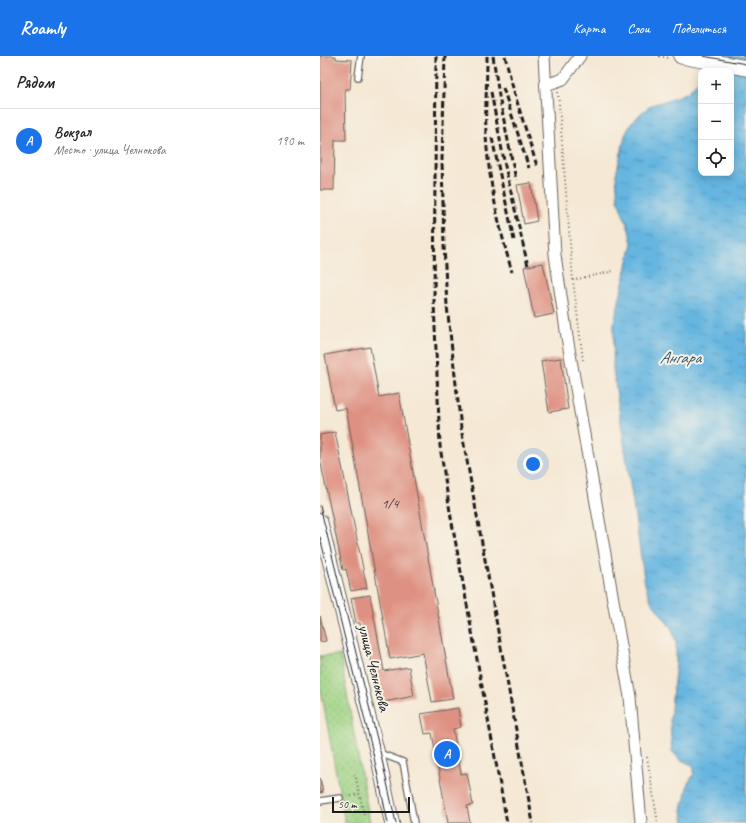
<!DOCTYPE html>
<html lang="ru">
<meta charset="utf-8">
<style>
body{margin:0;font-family:Caveat,sans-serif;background:#f2f2f2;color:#222}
.controls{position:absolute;right:12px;top:12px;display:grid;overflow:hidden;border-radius:8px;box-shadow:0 2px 10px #0003}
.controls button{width:36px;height:36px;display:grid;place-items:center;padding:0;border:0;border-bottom:1px solid #e0e0e0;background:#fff;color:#222;font:20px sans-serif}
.scale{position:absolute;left:12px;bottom:10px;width:78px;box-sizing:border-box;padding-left:4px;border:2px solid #1c1c1c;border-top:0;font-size:11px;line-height:14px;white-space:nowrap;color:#1c1c1c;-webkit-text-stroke:3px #f7f3e8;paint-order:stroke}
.you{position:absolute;left:213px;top:408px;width:14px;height:14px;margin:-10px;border:3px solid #fff;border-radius:50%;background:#1a73e8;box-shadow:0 0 0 6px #1a73e833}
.badge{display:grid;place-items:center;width:26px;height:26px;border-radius:50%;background:#1a73e8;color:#fff;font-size:13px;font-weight:700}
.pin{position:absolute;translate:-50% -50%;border:2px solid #fff;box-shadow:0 1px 4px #0006}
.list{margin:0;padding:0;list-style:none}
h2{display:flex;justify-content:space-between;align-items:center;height:52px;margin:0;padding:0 16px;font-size:17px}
h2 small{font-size:13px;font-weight:400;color:#767676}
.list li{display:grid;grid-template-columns:26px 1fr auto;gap:12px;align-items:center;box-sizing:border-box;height:64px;padding:0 16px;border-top:1px solid #e0e0e0}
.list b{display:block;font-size:15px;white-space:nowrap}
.list p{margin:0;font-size:13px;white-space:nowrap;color:#767676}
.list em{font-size:13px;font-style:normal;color:#767676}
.icon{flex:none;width:22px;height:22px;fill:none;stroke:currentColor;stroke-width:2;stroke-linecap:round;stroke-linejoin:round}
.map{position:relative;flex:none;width:426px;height:767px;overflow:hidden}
header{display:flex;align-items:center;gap:24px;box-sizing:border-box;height:56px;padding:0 20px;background:#1a73e8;color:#fff}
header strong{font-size:19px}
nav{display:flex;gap:22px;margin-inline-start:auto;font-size:14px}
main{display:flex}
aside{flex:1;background:#fff}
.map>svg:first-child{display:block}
.park{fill:url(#park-dots);stroke:#5c7750}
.water{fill:url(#water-ripples);stroke:#40687e}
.building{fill:#de9182}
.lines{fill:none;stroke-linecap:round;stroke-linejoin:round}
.service-casing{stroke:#68635c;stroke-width:8}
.minor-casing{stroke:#68635c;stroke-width:13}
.tertiary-casing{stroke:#68635c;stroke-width:16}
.secondary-casing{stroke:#68635c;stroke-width:17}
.path{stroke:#68635c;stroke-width:2;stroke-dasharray:1 3;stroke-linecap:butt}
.service{stroke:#fff;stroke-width:5.5}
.minor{stroke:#fff;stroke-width:11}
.tertiary{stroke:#fff;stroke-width:14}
.secondary{stroke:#fff;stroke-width:15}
.tram{stroke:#1c1c1c;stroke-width:1}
.rail{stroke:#1c1c1c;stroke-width:3;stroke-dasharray:6 3;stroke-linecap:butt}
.labels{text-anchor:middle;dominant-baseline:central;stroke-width:4;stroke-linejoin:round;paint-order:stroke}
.number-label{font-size:14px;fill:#4c3936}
.street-label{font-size:16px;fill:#1c1c1c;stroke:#f7f3e8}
.water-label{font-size:17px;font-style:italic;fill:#39596a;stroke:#f7f3e8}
</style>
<header>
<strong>Roamly</strong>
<nav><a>Карта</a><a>Слои</a><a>Поделиться</a></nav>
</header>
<main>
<aside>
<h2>Рядом<small></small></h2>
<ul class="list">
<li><span class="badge">A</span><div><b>Вокзал</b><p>Место · улица Челнокова</p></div><em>190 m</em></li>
</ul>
</aside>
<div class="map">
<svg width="426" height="767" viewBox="0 0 426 767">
<defs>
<pattern id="park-dots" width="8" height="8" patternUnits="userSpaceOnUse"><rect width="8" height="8" fill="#9dd283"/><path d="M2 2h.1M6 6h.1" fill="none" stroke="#87b471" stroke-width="1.8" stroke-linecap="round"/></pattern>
<pattern id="water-ripples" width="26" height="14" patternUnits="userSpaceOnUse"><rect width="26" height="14" fill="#65b5e0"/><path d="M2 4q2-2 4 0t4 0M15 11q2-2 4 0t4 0" fill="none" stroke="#5292b5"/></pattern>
</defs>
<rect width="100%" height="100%" fill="#f7f3e8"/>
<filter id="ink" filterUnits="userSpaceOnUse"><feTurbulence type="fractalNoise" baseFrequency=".025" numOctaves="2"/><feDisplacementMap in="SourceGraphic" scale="8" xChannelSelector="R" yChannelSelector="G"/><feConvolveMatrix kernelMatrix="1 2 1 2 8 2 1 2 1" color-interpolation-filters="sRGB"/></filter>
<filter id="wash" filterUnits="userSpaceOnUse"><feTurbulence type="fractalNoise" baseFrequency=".012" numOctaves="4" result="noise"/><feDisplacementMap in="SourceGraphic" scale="16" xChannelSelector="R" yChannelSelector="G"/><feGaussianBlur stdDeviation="0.9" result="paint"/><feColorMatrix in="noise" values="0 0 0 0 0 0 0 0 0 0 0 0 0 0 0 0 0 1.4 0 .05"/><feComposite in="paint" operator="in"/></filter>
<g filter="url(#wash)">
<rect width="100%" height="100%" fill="#f5e8d4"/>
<path class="park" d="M20,599l30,168h-25l-25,-138v-29z"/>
<path class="water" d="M388,0h38v767h-62l-2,-13 6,-27 6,-9v-5l-2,-4 -13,-6 -7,-8 -2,-30 2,-23 4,-35v-21l-4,-13 -21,-28 -6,-17 -32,-215 1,-45 18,-81 -3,-13 -11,-29 -2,-26 9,-40 6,-11 10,-11 11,-8 24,-8 12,-5 13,-14v95h30v-102h-27z"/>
<g id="blocks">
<g class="building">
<path d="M0,0h16v3l16,1 -2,29h-5l1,51h-11l-1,50h-14z"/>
<path d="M211,127l6,38 -13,3 -7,-39z"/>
<path d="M223,207l11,51 -20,4 -10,-51z"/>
<path d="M50,291l9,50 20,-4 54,306 -21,3 -9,-49 -33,6 -44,-251 -11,2 -10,-55z"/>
<path d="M241,302l7,51 -19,3 -8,-51z"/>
<path d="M15,376l32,156 -16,3 -5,-22 -3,1 -23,-111v-24z"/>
<path d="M50,539l14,76 25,-4 5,29 -35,7 -10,-56h-5l-4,-24h-4l-5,-25z"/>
<path d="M0,560l6,25 -6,1z"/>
<path d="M138,652l3,19 -8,2 8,45 6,-1 6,32 -6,1 3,17h-22l-16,-90 -7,1 -4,-20z"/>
<path d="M0,722l3,14 -3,1z"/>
</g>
</g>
</g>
<g filter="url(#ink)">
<use href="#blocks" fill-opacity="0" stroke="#68635c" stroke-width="1"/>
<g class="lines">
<g class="service-casing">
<g id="service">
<path d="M38,21l3,-21"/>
<path d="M59,697l24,9 11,61"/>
<path d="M0,745l20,-3"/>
</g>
</g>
<g class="minor-casing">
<g id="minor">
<path d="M224,0l11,199 12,82 63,360 11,126"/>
<path d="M226,29l17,-6 17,-23"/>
</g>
</g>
<g class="tertiary-casing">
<path id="tertiary" d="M0,465l57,231 15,71"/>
</g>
<g class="secondary-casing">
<path id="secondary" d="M361,0l65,12"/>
</g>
<g class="path">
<path d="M339,0l11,2"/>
<path d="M238,36l15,188"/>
<path d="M263,304l-10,-80 41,-9"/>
<path d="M327,701l11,66"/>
<path d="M35,718l9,41"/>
<path d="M27,741l12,-3"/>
</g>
<use href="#service" class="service"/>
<use href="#minor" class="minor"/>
<use href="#tertiary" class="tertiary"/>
<use href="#secondary" class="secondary"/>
<g class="tram">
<path d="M383,0l43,8"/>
<path d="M423,0l3,1"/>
<path d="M0,450l60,245 16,72"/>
<path d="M0,481l53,216 15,70"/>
</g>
<g class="rail">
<path d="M116,0l-2,247 6,143 10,66 57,311"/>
<path d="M125,0l-3,104 2,86 3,60 14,122 72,395"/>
<path d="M167,0c0,27 -2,54 -1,80 3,47 13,91 26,136"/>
<path d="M173,0l6,40 17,84"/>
<path d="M185,0l9,36 23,74"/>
<path d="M183,32l26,80"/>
<path d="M171,36l14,74 23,100"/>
<path d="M172,82l22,102"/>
</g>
</g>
</g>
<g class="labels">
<g class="number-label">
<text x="70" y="447">1/4</text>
</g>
<g class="street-label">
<text transform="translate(54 612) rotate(76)">улица Челнокова</text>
</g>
<g class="water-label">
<text x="360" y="301">Ангара</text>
</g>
</g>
</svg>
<div class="controls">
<button>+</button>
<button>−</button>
<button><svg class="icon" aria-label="locate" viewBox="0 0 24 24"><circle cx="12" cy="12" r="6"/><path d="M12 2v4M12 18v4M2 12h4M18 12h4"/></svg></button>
</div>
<div class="scale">50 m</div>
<div class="you"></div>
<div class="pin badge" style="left:127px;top:698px">A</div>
</div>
</main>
